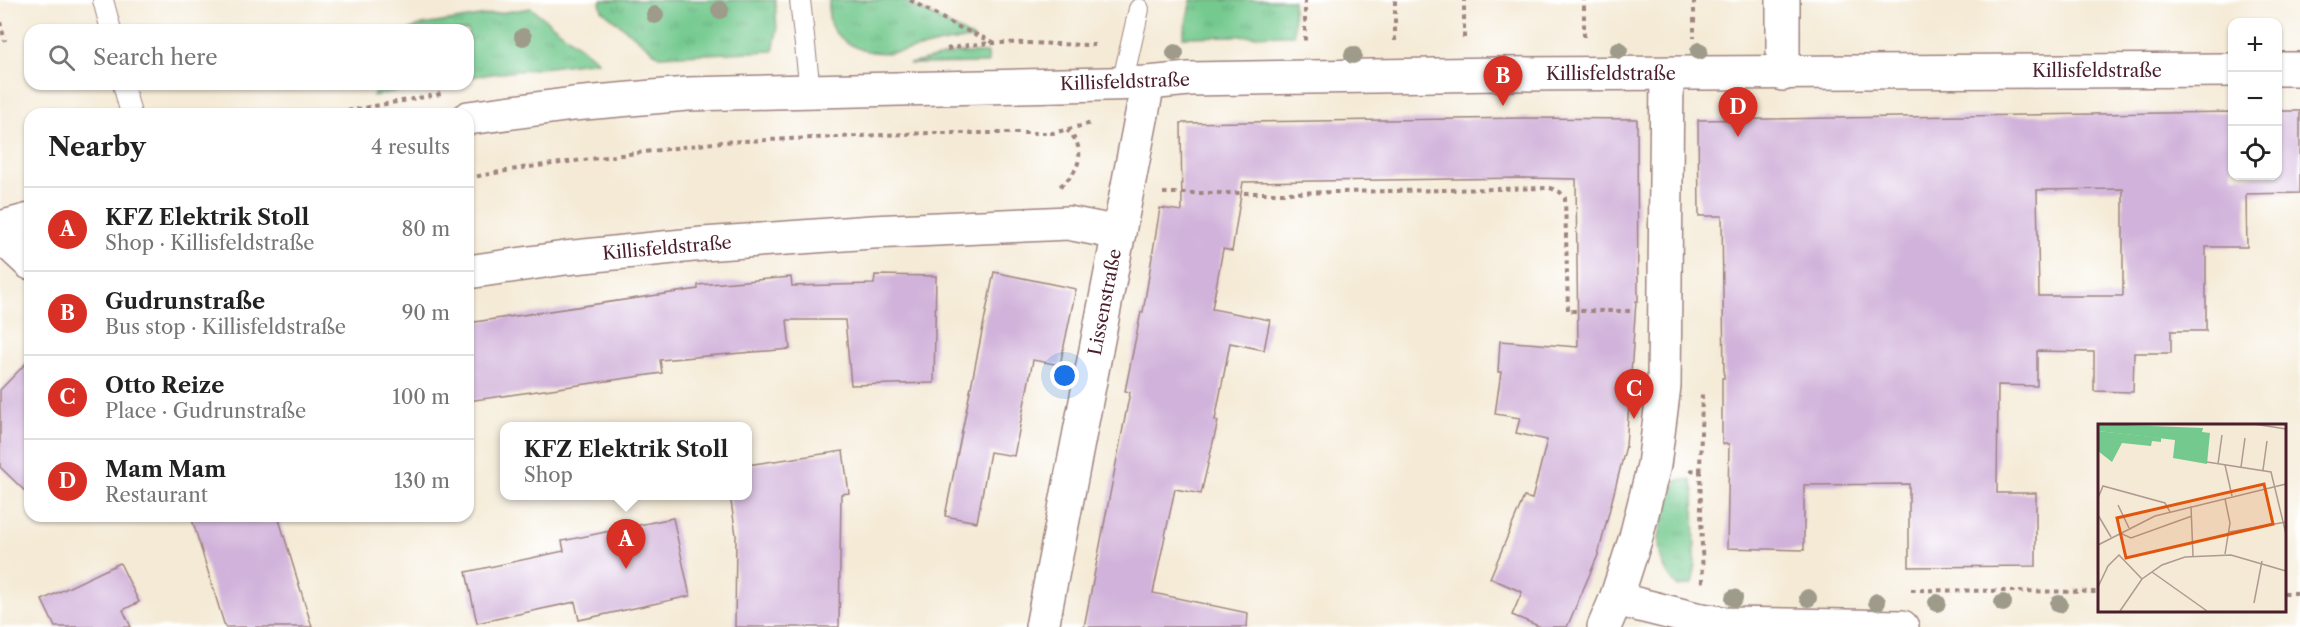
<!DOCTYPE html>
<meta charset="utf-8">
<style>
body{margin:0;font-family:"Libre Caslon Text",serif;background:#f6f6f6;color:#222}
.controls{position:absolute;right:18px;top:18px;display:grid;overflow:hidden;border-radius:12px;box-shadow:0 2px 4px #0004}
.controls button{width:54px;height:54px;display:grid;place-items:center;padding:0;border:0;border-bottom:2px solid #e0e0e0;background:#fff;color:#222;font:30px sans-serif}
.you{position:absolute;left:1065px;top:376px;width:21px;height:21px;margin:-15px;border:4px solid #fff;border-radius:50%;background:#1a73e8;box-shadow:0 0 0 9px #1a73e833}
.badge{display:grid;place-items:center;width:39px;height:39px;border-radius:50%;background:#d93025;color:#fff;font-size:20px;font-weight:700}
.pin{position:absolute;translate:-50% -50px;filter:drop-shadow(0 2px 3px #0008)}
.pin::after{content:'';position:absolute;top:32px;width:21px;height:18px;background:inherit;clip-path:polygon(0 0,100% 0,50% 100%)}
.popup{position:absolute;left:500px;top:422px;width:252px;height:78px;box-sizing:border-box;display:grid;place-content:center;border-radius:12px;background:#fff;filter:drop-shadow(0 2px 4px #0005);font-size:20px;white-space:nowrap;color:#767676}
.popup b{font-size:22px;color:#222}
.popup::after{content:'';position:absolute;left:50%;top:100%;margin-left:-12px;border:12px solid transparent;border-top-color:#fff}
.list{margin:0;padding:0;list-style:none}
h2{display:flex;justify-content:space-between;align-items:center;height:78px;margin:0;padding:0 24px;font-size:26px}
h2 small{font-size:20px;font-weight:400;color:#767676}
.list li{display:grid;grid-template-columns:39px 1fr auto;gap:18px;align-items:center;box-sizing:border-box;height:84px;padding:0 24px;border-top:2px solid #e0e0e0}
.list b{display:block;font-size:22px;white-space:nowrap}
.list p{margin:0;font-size:20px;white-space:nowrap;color:#767676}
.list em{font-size:20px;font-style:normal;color:#767676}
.icon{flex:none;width:33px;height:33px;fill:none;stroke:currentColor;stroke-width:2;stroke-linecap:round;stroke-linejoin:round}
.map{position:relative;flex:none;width:2300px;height:627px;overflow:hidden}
.search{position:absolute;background:#fff;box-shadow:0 2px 4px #0004;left:24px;top:24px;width:450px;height:66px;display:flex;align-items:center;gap:15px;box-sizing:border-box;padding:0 21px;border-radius:18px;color:#767676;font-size:22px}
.panel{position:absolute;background:#fff;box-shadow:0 2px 4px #0004;left:24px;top:108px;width:450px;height:414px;border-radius:18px}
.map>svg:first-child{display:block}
.grass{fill:url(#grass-tufts);stroke:#5e745c;stroke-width:1.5}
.building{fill:#d1b2da;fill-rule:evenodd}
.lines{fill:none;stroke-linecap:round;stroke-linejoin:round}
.service-casing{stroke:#9f8480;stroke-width:22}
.minor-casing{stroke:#9f8480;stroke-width:36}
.secondary-casing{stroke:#9f8480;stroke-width:36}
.path{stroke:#9f8480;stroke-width:4;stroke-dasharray:4.5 4.5;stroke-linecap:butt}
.service{stroke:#fff;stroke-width:20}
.minor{stroke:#fff;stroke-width:33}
.secondary{stroke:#fff;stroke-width:33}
.tree{fill:#9e9b8b}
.labels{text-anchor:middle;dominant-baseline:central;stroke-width:4.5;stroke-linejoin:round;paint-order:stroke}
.street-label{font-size:18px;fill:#4a1f2b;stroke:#fff}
.inset-road{fill:none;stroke:#b09991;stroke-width:1.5}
.view{fill:#e0560e;fill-opacity:0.15;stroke:#e0560e;stroke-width:3}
.inset-edge{fill:none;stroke:#4a1f2b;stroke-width:3}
</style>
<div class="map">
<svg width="2300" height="627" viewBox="0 0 2300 627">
<defs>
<pattern id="grass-tufts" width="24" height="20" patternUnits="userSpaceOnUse" patternTransform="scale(1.5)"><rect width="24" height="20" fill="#73c98e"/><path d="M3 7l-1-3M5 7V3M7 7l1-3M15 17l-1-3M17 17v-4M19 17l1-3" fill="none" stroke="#65ac7b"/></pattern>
</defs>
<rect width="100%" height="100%" fill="#fff"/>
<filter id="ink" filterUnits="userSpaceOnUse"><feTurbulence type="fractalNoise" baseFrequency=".0167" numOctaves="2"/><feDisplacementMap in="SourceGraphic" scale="12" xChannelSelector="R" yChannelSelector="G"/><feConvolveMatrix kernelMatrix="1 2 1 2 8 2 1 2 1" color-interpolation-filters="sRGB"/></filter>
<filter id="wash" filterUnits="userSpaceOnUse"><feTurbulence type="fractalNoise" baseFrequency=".008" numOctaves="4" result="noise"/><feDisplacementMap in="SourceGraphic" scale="24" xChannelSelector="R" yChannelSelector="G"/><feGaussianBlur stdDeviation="1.35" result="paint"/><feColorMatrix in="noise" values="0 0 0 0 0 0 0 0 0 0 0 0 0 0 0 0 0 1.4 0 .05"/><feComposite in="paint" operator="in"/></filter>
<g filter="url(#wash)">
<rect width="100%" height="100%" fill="#f4ead5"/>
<g class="grass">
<path d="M602,0h173l2,31 -4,20 -114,5 -57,-46 -2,-8z"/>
<path d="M829,0h74l72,39c-42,-1 -96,32 -134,-1 -4,-3 -9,-9 -11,-15 -2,-7 -1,-16 -1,-23z"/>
<path d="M1191,0h102l1,35 -111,2z"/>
<path d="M531,8l67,53 -130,16v-47h-59l8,-4z"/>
<path d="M956,53h32v10l-79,1z"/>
<path d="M378,84h55l-60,12z"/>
<path d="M1677,480h14l3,12 1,77 -3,15 -14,3c-33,-35 -16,-68 -1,-107z"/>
</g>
<g id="blocks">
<g class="building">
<path d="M2277,111h23v82l-54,1 1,53h-41v84h-35v22h-37l-1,39 -39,-1v-39l-57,-1v35l-39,-1 -1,108h39v73l-127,1v-83l-105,1v65l-77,-2 2,-104h-7v-66h2l-2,-162h-23l-1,-96 534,-8v64h45zM2123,189v107h-84l-2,-106z"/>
<path d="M1524,118l113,1 1,182h-2l-10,145 -28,109 -31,72h-26l-29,-12 10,-23 -32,-14 34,-81 8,2 15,-59 -31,-7 4,-15 -25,-4 6,-42h-3l2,-31 78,6 -2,-168 -52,-1 -281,4 -11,69 -9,-2 -11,60 58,11 -6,30 -34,-7 -15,77 3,1 -17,73 -26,-5 -22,104 95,20 -1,14h-163l46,-235 -5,-1 16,-79h2l17,-104 22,3 -1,-88z"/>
<path d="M994,272l82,17 -16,76 -27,-5 -19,96 -24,-4 -13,70 -32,-6z"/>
<path d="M875,275l61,1 -2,107 -83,2 -6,-65h-58l3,29 -130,11 2,13 -194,28v-78l230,-34v-4l93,-8 1,9 82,-2z"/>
<path d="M30,359v137l-30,-29v-77z"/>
<path d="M843,451l6,42 -8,1 -2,133h-104l1,-92 -6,-40h17v-30z"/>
<path d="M191,516h87l34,111h-87z"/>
<path d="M673,518l17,78 -111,24 -4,-18 -98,21 -11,-51 98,-21 -2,-10z"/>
<path d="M120,563l19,39 -16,8 8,17h-76l-13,-27z"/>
</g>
</g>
</g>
<g filter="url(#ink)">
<use href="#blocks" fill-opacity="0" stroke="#9f8480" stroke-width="1.5"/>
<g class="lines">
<g class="service-casing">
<g id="service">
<path d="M103,0l8,30"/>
<path d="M800,0l10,91"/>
<path d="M123,84l8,30"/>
<path d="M1122,84l17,-75"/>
</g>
</g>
<g class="minor-casing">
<g id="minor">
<path d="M1783,0v74"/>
<path d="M0,235l30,28"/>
<path d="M468,272l97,-14 138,-14 169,-12 196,-9 51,10"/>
<path d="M1616,599l80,20 32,5 174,3"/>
<path d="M1042,627l106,-544"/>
<path d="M1604,627l12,-28 20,-62 18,-72 10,-79 3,-312"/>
</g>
</g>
<g class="secondary-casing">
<g id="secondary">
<path d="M2278,69h22"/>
<path d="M468,118l105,-14 114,-10 461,-11 41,-4 311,-5 732,-4"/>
<path d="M0,228l30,-8"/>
</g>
</g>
<g class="path">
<path d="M910,0l46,26 42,18"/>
<path d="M1305,0v41"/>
<path d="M1694,0v38"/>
<path d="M0,22l5,19"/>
<path d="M1584,37v-37"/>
<path d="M1464,38v-38"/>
<path d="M1395,41v-41"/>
<path d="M947,49c47,-11 100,-4 148,-4"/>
<path d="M330,114l111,-20"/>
<path d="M468,178l54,-10 199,-26 208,-9h124l39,-10"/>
<path d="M1060,186c21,-15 27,-38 7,-56"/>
<path d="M1163,193h123l264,-5 10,4 5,6 3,113h62"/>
<path d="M1690,470l10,1 3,114"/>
<path d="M1700,471l2,-77"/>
<path d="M1911,590l188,2"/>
<path d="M2284,593h16"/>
</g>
<use href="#service" class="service"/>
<use href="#minor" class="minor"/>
<use href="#secondary" class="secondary"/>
</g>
<g class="tree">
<circle cx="720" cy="10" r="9"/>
<circle cx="655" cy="15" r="9"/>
<circle cx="523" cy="37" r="9"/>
<circle cx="1619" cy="50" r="9"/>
<circle cx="1699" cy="51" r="9"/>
<circle cx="1175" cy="53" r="9"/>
<circle cx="1353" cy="55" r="9"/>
<circle cx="1734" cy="598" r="9"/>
<circle cx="1808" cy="598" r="9"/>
<circle cx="1877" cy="602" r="9"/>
<circle cx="1937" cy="603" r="9"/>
<circle cx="2003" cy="603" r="9"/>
<circle cx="2059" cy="604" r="9"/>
</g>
</g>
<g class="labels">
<g class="street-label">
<text x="2097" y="71">Killisfeldstraße</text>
<text x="1611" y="74">Killisfeldstraße</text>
<text transform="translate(1125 82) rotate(-2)">Killisfeldstraße</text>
<text transform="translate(667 248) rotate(-5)">Killisfeldstraße</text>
<text transform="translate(1105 302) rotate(-79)">Lissenstraße</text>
</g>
</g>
<g transform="translate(2098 424)">
<rect width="188" height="188" fill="#f4ead5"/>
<path d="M0,7l63,7v4l-9,-1 -1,5 -29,-3 -10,19 -14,-11z" fill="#73c98e"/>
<path d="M0,0l105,4 -1,4 8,1 -3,31 -34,-6 2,-18 -77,-9z" fill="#73c98e"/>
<path class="inset-road" d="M156,0l32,5M109,38l64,10 15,62M120,40l4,-29M127,41l7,31M143,43l4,-29M165,46l4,-29M0,74l5,-12 62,17 5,9M20,81l11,23M93,82l2,50M0,91l13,22M131,108l57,-10M22,109l11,5 61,-22M0,121l57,-29 131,-32M127,130l5,-31 -5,-24M54,148l55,39M0,163l10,-21 11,-11 23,24M156,179l8,-42M22,187l22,-32 20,-14 23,-8 46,-2 55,16"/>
<path class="view" d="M166,60l9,40 -147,34 -9,-40z"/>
<rect width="188" height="188" class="inset-edge"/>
</g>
</svg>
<div class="controls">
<button>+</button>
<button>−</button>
<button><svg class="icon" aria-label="locate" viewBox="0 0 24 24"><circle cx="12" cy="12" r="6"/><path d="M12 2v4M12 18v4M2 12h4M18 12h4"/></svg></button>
</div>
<div class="you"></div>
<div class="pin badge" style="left:626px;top:569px">A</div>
<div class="popup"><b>KFZ Elektrik Stoll</b>Shop</div>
<div class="pin badge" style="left:1503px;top:106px">B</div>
<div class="pin badge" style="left:1634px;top:419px">C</div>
<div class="pin badge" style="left:1738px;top:137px">D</div>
<div class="search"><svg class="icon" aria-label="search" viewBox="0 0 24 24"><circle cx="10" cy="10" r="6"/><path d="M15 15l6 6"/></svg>Search here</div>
<section class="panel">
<h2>Nearby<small>4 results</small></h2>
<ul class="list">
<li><span class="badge">A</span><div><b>KFZ Elektrik Stoll</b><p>Shop · Killisfeldstraße</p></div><em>80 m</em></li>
<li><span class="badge">B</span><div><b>Gudrunstraße</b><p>Bus stop · Killisfeldstraße</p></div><em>90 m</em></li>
<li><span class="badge">C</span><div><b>Otto Reize</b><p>Place · Gudrunstraße</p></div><em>100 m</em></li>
<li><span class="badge">D</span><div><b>Mam Mam</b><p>Restaurant</p></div><em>130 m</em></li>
</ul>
</section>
</div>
